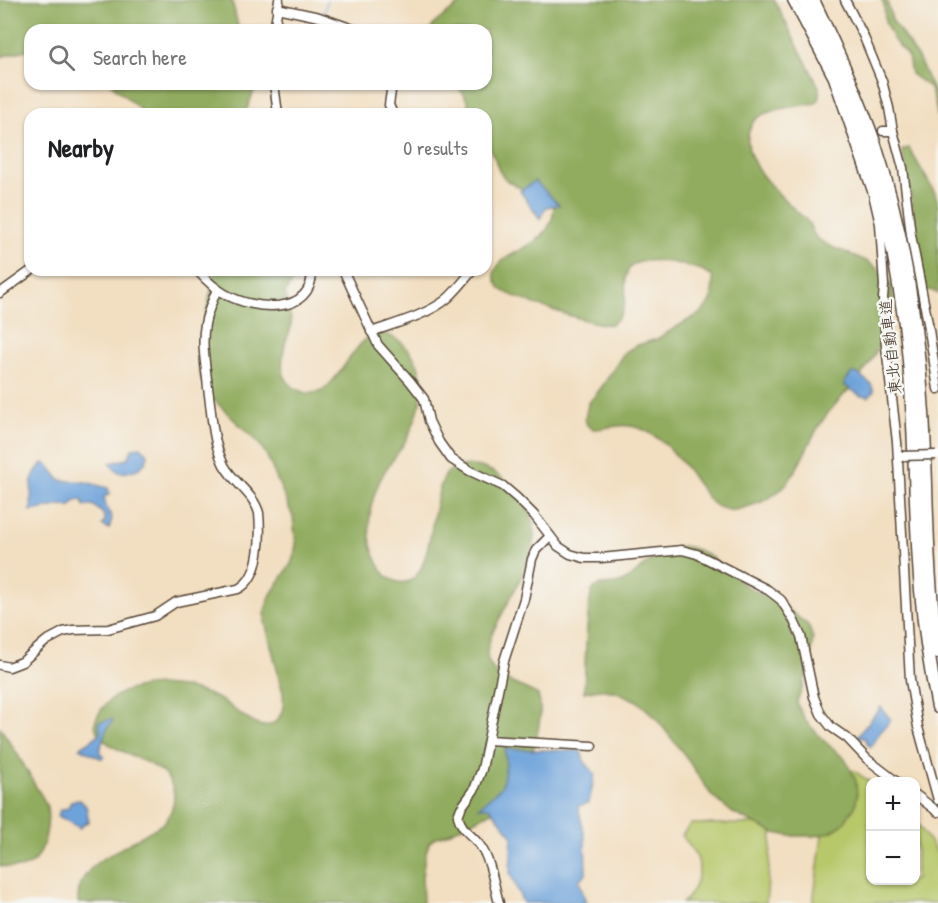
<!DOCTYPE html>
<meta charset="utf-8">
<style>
body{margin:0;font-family:"Patrick Hand","Klee One",sans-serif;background:#f6f6f6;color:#202124}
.controls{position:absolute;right:18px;bottom:18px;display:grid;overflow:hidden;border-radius:12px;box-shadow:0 2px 4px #0004}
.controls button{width:54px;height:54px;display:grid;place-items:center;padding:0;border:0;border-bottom:2px solid #e0e0e0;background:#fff;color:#202124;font:30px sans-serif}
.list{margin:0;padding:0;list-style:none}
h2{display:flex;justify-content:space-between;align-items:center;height:78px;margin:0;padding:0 24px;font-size:26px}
h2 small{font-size:20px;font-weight:400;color:#757577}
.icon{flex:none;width:33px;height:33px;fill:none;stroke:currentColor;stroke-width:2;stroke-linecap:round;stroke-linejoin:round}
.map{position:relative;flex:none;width:938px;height:903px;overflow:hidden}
.search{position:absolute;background:#fff;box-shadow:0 2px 4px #0004;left:24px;top:24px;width:468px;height:66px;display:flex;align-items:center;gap:15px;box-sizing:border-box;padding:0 21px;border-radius:18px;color:#757577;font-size:22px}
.panel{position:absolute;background:#fff;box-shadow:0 2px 4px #0004;left:24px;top:108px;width:468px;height:168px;border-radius:18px}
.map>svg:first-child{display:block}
.green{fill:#b7c86b;stroke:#797944;stroke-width:1.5}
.forest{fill:#91ac5f;stroke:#666b3e;stroke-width:1.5}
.water{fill:#6da2da;stroke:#54667c;stroke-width:1.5}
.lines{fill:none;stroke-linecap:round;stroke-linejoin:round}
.stream{stroke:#6da2da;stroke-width:1.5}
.minor-casing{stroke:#564536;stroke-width:11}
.highway-casing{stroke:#564536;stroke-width:15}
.minor{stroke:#fff;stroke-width:8}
.highway{stroke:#fff;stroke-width:12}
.minor-bridge-casing{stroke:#564536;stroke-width:11;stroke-linecap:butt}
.minor-bridge{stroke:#fff;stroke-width:8}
.labels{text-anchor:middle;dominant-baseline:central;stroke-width:5;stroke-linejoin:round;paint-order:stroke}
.street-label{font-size:16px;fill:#3b2a1e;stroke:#f6f6f2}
</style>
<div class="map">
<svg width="938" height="903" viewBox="0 0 938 903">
<rect width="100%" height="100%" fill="#f6f6f2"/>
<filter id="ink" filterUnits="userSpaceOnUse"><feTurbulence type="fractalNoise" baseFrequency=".0167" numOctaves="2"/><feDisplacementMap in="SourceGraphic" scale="12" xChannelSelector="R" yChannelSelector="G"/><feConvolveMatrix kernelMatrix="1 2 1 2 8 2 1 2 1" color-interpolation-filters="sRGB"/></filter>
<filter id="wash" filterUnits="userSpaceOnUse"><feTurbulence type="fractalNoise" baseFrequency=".008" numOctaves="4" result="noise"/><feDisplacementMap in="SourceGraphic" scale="24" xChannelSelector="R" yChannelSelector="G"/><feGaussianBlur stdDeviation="1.35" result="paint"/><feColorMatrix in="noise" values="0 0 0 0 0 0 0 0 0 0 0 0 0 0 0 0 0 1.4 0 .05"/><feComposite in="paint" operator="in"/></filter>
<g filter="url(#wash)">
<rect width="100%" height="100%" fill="#f2dec0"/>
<g class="green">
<path d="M853,770l17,12v98h46v-59l22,33v49h-125l11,-82z"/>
<path d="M691,824h82l-7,79h-84c11,-9 20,-29 16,-43 -2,-7 -12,-18 -16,-25z"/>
</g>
<g class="forest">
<path d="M0,0h232l7,30h-209v19l-30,8z"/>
<path d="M465,0h309l45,87c1,7 3,11 -3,16 -17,3 -48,5 -61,17 -4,4 -6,11 -7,16 -3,27 26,54 44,71 5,5 12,10 16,15 4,5 3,11 9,16 21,17 53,16 69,40 4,4 7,10 7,16 1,9 -3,18 -5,27 -5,20 -16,40 -28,56 -14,17 -30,30 -41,49 -20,32 -23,64 -63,78 -7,2 -15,5 -22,6 -5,1 -17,-3 -21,-6 -4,-3 -13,-17 -17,-22 -13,-20 -31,-43 -54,-53 -20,-8 -31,0 -49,0l-6,-4 -2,-6 3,-15 13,-16 23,-35 11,-7 22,-7 28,-17 16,-9 10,-12 2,-18 -1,-7 -10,-6c-13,-3 -26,-8 -40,-9 -58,-5 -24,34 -44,57 -1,2 -5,5 -7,6 -10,4 -98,-26 -109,-34 -5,-4 -7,-10 -8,-16 6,-27 57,-22 60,-66l-2,-4 -27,-14 -11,-5 -8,-5 -7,-9 -4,-12 -9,-17v-28h-13l-9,-20 -9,-10h31v-54h-56l5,-7z"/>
<path d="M882,0h5l5,20 25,36 21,45v18l-3,-17 -6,-15 -18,-13 -3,-17 -15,-18 -8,-17 -1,-17z"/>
<path d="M111,84h141l2,7 -9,23h-100z"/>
<path d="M909,148l26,45 3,11v89l-12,-4 -11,-51 -2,-30 -11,-58z"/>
<path d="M215,270h74l2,14 -6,9c2,9 7,24 6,33 0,6 -5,12 -6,18 -2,9 -5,24 0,33 3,7 11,13 18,15 39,13 50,-77 89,-55 4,2 9,4 12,8 12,11 18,27 18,43 0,19 -12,48 -23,63 -4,7 -10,13 -14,20 -16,27 -22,63 -7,92 5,9 9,16 20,19 39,8 30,-91 50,-110 7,-6 18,-7 27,-6 21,3 38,19 49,36 5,7 9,19 10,27 2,32 -28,74 -41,103 -3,7 -8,19 -5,28 1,3 5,9 7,12 12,11 29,15 43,23 10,30 -15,80 -27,108l-65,31 -12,4 -5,5 -4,14 -3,20 1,26h-345c-1,-19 7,-30 21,-42l65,-38c6,-8 10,-16 10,-26 1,-37 -58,-39 -75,-62 -3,-4 -4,-9 -4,-13 16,-45 81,-42 117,-26 8,3 16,8 23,14 12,8 29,26 43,9 6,-8 6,-16 5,-26l-18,-71v-12l6,-16 20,-30 3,-9 2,-10 -3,-28 -26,-61 -6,-10 -48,-47 -12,-21 -2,-10v-21z"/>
<path d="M683,546c30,5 40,23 62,39 9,7 20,10 29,15 12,7 23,17 34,25l5,13 -3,23 -8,28 -5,12 1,5 8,15 17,19 22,19 11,22 1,16 -2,10 -13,18 -11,7 -16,4h-24l-17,-3 -41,-20 -21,-17 -29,-43 -28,-36 -18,-16 -20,-9 -18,-3 -15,3c1,-17 2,-93 9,-102 5,-8 19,-4 27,-7 15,-6 24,-20 37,-27 8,-4 18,-7 26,-10z"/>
<path d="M0,727c13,19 25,39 36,60 4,6 9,13 11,20 2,15 -1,32 -7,46 -9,18 -23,16 -40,13z"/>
</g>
<g class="water">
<path d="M535,181l24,24 -13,2 -6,12 -20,-28z"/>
<path d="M852,373h4l15,11 3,7 -5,6 -8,-1 -17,-11 3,-6z"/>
<path d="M141,447l7,7c-2,15 -14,17 -27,19l-7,-4 -4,-6 17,-4 6,-11z"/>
<path d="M43,463l6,3 11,14 26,2 22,6 2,6 -6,3 2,9 6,12 -3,11 -7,-4 3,-4 -2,-7 -10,-9 -9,1 -2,-6c-6,0 -10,2 -12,7l-8,-2 -31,6c2,-20 -5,-32 12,-48z"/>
<path d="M881,707l10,13 -13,15 -7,12 -4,-3 -1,-5 -4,-2 -6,1z"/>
<path d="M112,719l1,2c-9,8 -11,21 -13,32l4,3 -1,2h-3l-20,-10c7,-6 15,-8 20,-16l-1,-10z"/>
<path d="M505,749l76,2 3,10 11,13 -6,29 -11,3 7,32 1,36 -7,6 7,23h-63l-13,-30 2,-38 -23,-28h-10l23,-21 4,-22z"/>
<path d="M80,800l6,6 3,16 -4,1 -5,5 -22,-12 2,-6 8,-2 3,-7z"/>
</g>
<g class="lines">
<g class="stream">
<path d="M324,14l3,-14"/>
<path d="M324,22v8"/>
</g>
</g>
</g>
<g filter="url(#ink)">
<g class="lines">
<g class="minor-casing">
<g id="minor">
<path d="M792,0l41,78 40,116 7,30 4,62 -1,12 3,48 11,96 13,238 8,47 20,73"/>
<path d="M845,0l18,35 19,46 7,27 4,23 10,37 8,67 17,88 10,66"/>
<path d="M277,8l42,9 37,13"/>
<path d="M274,30l5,-30"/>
<path d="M274,84l4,30"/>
<path d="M392,84l-3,21 4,9"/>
<path d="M883,131h10"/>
<path d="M197,270c8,9 17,18 28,24 28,16 88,23 87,-24"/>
<path d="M343,270l35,75 32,36 14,18 5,22 10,21 12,17 19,12 33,15 14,12 17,17 24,31 12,8 14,4h17l81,-8 15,4 71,36 13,10 12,19 8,17 13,61 7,17 10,13 16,11 20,21 30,23"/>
<path d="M0,293l32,-23"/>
<path d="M371,332c23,-8 59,-18 77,-34 9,-8 17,-19 25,-28"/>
<path d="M0,665l9,2 13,-5 24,-21 17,-9 10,-2 35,-1 47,-13 21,-14 62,-13c23,-11 23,-53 21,-76 -5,-19 -26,-31 -35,-48 -12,-24 -12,-51 -16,-77 -2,-22 -7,-42 -3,-64 2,-12 8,-24 12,-35"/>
<path d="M488,740l104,6"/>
<path d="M916,795l22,17"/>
<path d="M499,903c-5,-18 -8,-41 -18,-56 -8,-12 -19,-15 -23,-31l3,-8 13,-18 8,-21 22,-108 20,-62 8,-40 4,-9 14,-14"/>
</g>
</g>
<g class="highway-casing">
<g id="highway">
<path d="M803,0c28,59 55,118 74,180 7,23 11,48 16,71 6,33 12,66 15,99 8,80 6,160 13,240 3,39 9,78 17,117"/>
<path d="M813,0c22,46 44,93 61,142 29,87 43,179 49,271 5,80 2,160 15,239"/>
</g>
</g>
<use href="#minor" class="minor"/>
<use href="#highway" class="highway"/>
<g class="minor-bridge-casing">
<path id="minor-bridge" d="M901,456l35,-1"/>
</g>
<use href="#minor-bridge" class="minor-bridge"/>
</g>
</g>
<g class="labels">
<g class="street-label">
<text transform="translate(890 347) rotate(-96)">東北自動車道</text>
</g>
</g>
</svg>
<div class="controls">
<button>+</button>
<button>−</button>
</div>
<div class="search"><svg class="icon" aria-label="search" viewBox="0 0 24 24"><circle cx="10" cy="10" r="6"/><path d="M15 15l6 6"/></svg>Search here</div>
<section class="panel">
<h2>Nearby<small>0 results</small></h2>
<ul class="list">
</ul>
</section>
</div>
